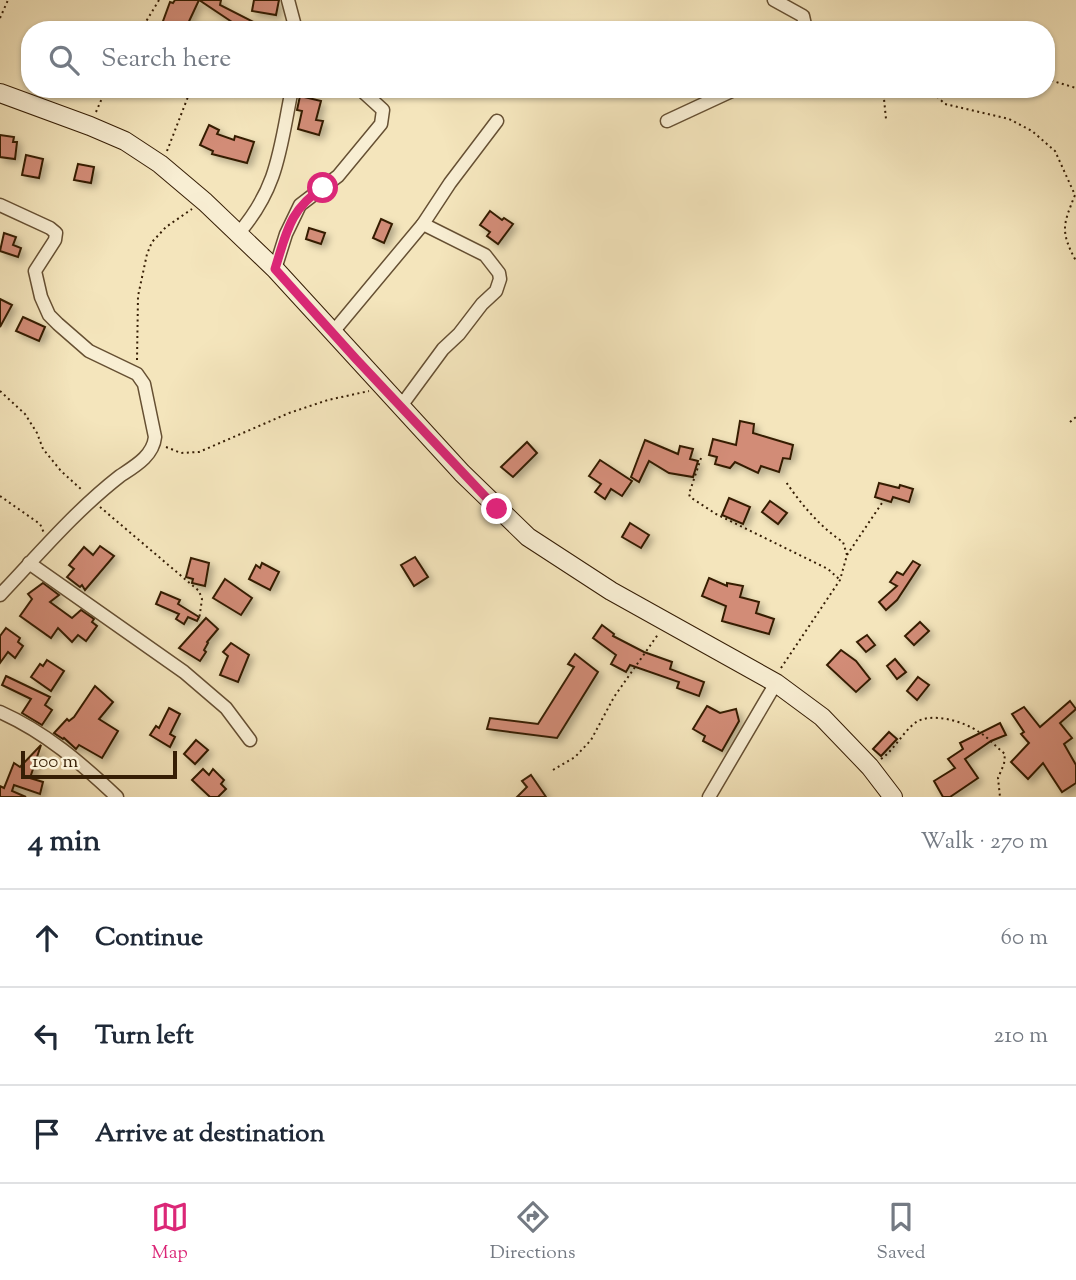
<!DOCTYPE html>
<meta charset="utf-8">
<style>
body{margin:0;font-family:"Sorts Mill Goudy",serif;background:#f2f2f3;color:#1f2937}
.scale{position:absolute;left:21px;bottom:18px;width:156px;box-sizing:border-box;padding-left:7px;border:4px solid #361e05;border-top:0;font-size:19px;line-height:24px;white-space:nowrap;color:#361e05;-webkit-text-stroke:5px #f8eed3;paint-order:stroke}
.stop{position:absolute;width:21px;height:21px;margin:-16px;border:5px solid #db2777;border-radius:50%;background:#fff}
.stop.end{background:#db2777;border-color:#fff;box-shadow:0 2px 7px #0008}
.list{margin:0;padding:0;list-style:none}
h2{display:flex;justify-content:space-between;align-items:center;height:91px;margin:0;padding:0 28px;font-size:30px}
h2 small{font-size:23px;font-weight:400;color:#747a83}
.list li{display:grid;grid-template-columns:46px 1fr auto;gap:21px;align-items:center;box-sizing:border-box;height:98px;padding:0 28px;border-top:2px solid #e0e1e3}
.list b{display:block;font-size:26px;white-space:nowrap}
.list em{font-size:23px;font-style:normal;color:#747a83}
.icon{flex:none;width:38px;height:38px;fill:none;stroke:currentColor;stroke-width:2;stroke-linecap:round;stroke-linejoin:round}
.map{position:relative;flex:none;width:1076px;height:797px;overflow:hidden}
.search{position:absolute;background:#fff;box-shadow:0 2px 5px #0004;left:21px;right:21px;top:21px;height:77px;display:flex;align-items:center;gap:18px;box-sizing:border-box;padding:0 24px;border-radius:28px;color:#747a83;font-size:26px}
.sheet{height:385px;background:#fff}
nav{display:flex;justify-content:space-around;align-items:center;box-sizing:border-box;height:98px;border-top:2px solid #e0e1e3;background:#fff;font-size:19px;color:#747a83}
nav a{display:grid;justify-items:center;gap:4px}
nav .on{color:#db2777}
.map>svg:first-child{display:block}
.building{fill:#d28c77;stroke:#361e05;stroke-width:2;filter:url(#shadow)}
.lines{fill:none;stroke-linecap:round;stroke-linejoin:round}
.minor-casing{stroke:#665033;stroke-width:15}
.secondary-casing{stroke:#361e05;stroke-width:20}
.path{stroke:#361e05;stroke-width:2;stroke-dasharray:2 3.5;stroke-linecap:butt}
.minor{stroke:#f8eed3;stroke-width:12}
.secondary{stroke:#f8eed3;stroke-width:18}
.route{stroke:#db2777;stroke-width:9}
</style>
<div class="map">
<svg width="1076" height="797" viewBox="0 0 1076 797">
<defs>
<filter id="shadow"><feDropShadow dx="4" dy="4" stdDeviation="3.5" flood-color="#0004"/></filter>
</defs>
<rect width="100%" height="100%" fill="#f4e5bc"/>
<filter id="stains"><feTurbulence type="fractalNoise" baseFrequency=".00286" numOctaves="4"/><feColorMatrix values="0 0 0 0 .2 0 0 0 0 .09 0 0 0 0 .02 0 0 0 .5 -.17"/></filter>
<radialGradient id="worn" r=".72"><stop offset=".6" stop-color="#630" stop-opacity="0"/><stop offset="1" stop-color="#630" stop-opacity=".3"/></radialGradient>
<g class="building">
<path d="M175,0h46l-1,5 49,25h-33l2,-4 -39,-26 -14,30h-8l-15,-6 8,-22 3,1z"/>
<path d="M254,0h25l-3,15 -24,-4z"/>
<path d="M300,96l21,5 -5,19 7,1 -4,14 -21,-6 4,-18 -5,-1z"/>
<path d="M209,125l10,5 -2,4 17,6 1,-4 19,6 -7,21 -35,-9 1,-3 -13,-6z"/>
<path d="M0,135l14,2 -1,5h4l-2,17 -15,-2z"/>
<path d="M26,155l17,4 -4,19 -17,-3z"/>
<path d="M78,164l16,3 -3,16 -17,-3z"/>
<path d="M490,211l12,9 2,-2 9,6 -15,20 -11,-8 3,-4 -10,-7z"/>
<path d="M381,219l11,5 -8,19 -11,-5z"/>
<path d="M309,228l16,5 -4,11 -15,-5z"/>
<path d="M4,233l12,4 -3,8 8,3 -3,9 -18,-6z"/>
<path d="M0,299l12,6 -12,22z"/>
<path d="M23,317l22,10 -6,14 -23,-10z"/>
<path d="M740,421l14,3 -1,9 40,12 -3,14 -7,-1 -4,14 -18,-6 -3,7 -23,-11 -5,6 -15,-4 2,-7 -8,-2 4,-16 23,6z"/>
<path d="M645,440l33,14 2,-8 13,3 -3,10 8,2 -5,16 -24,-4 -20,-12 -10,21 -8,-5z"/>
<path d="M527,442l10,11 -24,24 -12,-10z"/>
<path d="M600,460l32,21 -10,15 -11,-7 -6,10 -10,-7 6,-8 -12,-8z"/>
<path d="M879,483l20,5 1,-3 13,4 -4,13 -16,-5 -2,5 -16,-5z"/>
<path d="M729,498l21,9 -7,17 -21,-9z"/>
<path d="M770,501l17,12 -9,11 -16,-12z"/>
<path d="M630,523l19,12 -8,13 -19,-11z"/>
<path d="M100,546l14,10 -29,34 -3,-5 -2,2 -13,-10 7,-8 -5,-4 15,-18 9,8z"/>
<path d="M415,557l13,20 -14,9 -13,-21z"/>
<path d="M191,558l18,5 -4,23 -13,-3 1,-4 -7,-2z"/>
<path d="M913,561l7,4 -23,35 -11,10 -7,-8 18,-16 -7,-4 7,-10 6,3z"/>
<path d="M262,563l17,9 -9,18 -21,-11 7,-14 4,3z"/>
<path d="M709,578l18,8v-3l16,3 -3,11 19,5 -3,11 18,6 -5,15 -47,-13 4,-15 -24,-10z"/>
<path d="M225,579l27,19 -11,17 -28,-17z"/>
<path d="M43,583l16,12 -9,7 22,16 9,-8 13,9 -2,3 5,4 -11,15 -8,-6 -6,7 -14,-14 -7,10 -31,-22 12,-17 -4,-5z"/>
<path d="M161,592l19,8 -2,4 21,13 -2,4 -9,-4 -4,7 -8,-5 3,-5 -23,-10z"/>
<path d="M206,618l12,11 -11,13 1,1 -4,7 2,2 -6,9 -21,-13z"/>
<path d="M920,622l9,9 -15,14 -9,-9z"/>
<path d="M602,625l12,9 -1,2 31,16 28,10 -2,7 34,13 -5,14 -22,-8 2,-6 -49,-17 -4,7 -15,-8 5,-9 -23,-17z"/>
<path d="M6,628l14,10 -2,4 5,4 -8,12 -7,-6 -8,11v-27z"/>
<path d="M867,635l8,10 -9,7 -9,-10z"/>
<path d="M231,643l18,12 -11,27 -18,-7 8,-19 -5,-4z"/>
<path d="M841,650l15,11 14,18 -14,13 -29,-27z"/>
<path d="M575,654l23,18 -41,66 -70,-9 3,-11 48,6 36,-57 -6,-3z"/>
<path d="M895,659l11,13 -9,7 -10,-13z"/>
<path d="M47,660l17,11 -13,20 -20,-14 9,-13 3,2z"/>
<path d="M6,676l44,21 -5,8 7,5 -10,15 -20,-12 9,-14 -29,-14z"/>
<path d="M918,677l11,8 -12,15 -10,-9z"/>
<path d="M95,686l18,16 -14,17 19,12 -16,27 -23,-13 -3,4 -12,-11 -1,1 -9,-6 13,-14 2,2 5,-4z"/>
<path d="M1070,701l6,8 -16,14 12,15 -8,6 12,21v18l-14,9 -19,-29 -15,16 -17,-17 18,-19 -8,-9 3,-2 -12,-18 12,-7 16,20z"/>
<path d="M707,706l13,7 16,-4 3,12 -17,30 -19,-10 2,-5 -12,-7z"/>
<path d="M169,708l11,6 -10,20 5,3 -5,10 -20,-12 6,-9 3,2z"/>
<path d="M1000,723l6,12 -15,6 -26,18 13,19 -28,19h-7l-9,-16 21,-13 -7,-9 15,-10 -3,-6z"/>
<path d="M889,732l8,7 -16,17 -8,-7z"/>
<path d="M196,740l12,10 -13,14 -11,-10z"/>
<path d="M41,745l-11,33 13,4 -3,12 -26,-9 -2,6 14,6h-26v-11l4,2 10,-25 6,4z"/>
<path d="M203,769l6,6 4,-6 11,11 -3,4 5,5 -8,8h-8l-18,-17z"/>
<path d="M531,775l15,22h-29l10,-10 -5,-6z"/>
</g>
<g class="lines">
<g class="minor-casing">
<g id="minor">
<path d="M288,0l8,30"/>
<path d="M774,0l29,16 2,9 -3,5"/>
<path d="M667,121l69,-32"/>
<path d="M0,205l50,23 6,5 -1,7 -20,31 6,26 8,18 9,9 31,27 48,23 7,10 11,53c-2,19 -20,29 -35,39 -45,35 -81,78 -120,119"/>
<path d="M238,234c41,-47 42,-87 54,-145"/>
<path d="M275,269l11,-35 14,-29 38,-29 43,-52 2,-14 -23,-21"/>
<path d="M333,332l90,-108 27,-41 47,-62"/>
<path d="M401,406l42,-57 16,-15 23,-30 14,-13 4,-12 -1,-6 -14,-18 -62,-31"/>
<path d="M29,563l155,109 42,36 24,32"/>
<path d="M0,712c45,20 81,51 117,85"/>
<path d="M709,797l67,-114"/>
</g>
</g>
<g class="secondary-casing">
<path id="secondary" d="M0,93l90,33 35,15 35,23 45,38 70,67 187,204 66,64 83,54 165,92 46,34 48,50 23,30"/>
</g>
<g class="path">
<path d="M0,18l8,-18"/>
<path d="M816,24l15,6"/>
<path d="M141,30l18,-30"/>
<path d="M1046,79l30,9"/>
<path d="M883,89l3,30"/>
<path d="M929,89l16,15 64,15 23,12 23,20 20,44c-12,30 -15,36 1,66"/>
<path d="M96,112l10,-23"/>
<path d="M167,151l24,-62"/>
<path d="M137,360l1,-64 9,-42 5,-12 14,-15 26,-18"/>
<path d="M0,391l25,23 12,19 6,16 18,22 22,20"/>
<path d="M1070,422l6,-5"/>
<path d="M166,447l15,6 18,-1 90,-39 39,-13 41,-9"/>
<path d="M701,458l-12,36 1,3 26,17 112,55 11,10"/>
<path d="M0,496l40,28 4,9"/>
<path d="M100,507l99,84 3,8 -3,21"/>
<path d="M847,555l35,-52"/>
<path d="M781,668l59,-88 7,-25 -4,-13c-22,-14 -42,-38 -57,-60"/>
<path d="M881,759c14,-10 21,-26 34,-36 16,-12 50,-1 64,9 10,6 17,15 26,22l-1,10 -6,14 2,19"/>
<path d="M553,770l22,-13 16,-17 23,-43 45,-64"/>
</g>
<use href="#minor" class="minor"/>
<use href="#secondary" class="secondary"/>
</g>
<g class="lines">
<path class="route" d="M323,188c-33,20 -37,46 -48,81l81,90 141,150"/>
</g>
<rect width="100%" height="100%" filter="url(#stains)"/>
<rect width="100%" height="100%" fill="url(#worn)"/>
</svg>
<div class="scale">100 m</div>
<div class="stop" style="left:323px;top:188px"></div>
<div class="stop end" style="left:497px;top:509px"></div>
<div class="search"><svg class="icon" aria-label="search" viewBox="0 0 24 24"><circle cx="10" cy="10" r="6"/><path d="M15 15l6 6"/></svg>Search here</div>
</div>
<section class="sheet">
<h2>4 min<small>Walk · 270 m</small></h2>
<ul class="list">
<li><svg class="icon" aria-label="ahead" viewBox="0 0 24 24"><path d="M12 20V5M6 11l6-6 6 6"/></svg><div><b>Continue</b></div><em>60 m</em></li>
<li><svg class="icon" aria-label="left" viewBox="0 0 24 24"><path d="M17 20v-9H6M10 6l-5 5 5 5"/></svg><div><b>Turn left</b></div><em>210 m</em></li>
<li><svg class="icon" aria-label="arrive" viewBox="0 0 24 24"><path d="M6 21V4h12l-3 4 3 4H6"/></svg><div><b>Arrive at destination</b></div></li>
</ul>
</section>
<nav>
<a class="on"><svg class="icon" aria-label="map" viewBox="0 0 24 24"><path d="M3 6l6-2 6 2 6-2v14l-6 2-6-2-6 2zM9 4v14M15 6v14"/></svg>Map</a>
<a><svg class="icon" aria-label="directions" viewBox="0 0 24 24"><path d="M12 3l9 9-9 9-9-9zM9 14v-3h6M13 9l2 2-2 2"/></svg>Directions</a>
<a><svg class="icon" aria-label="saved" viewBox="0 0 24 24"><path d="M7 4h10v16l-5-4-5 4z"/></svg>Saved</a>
</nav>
